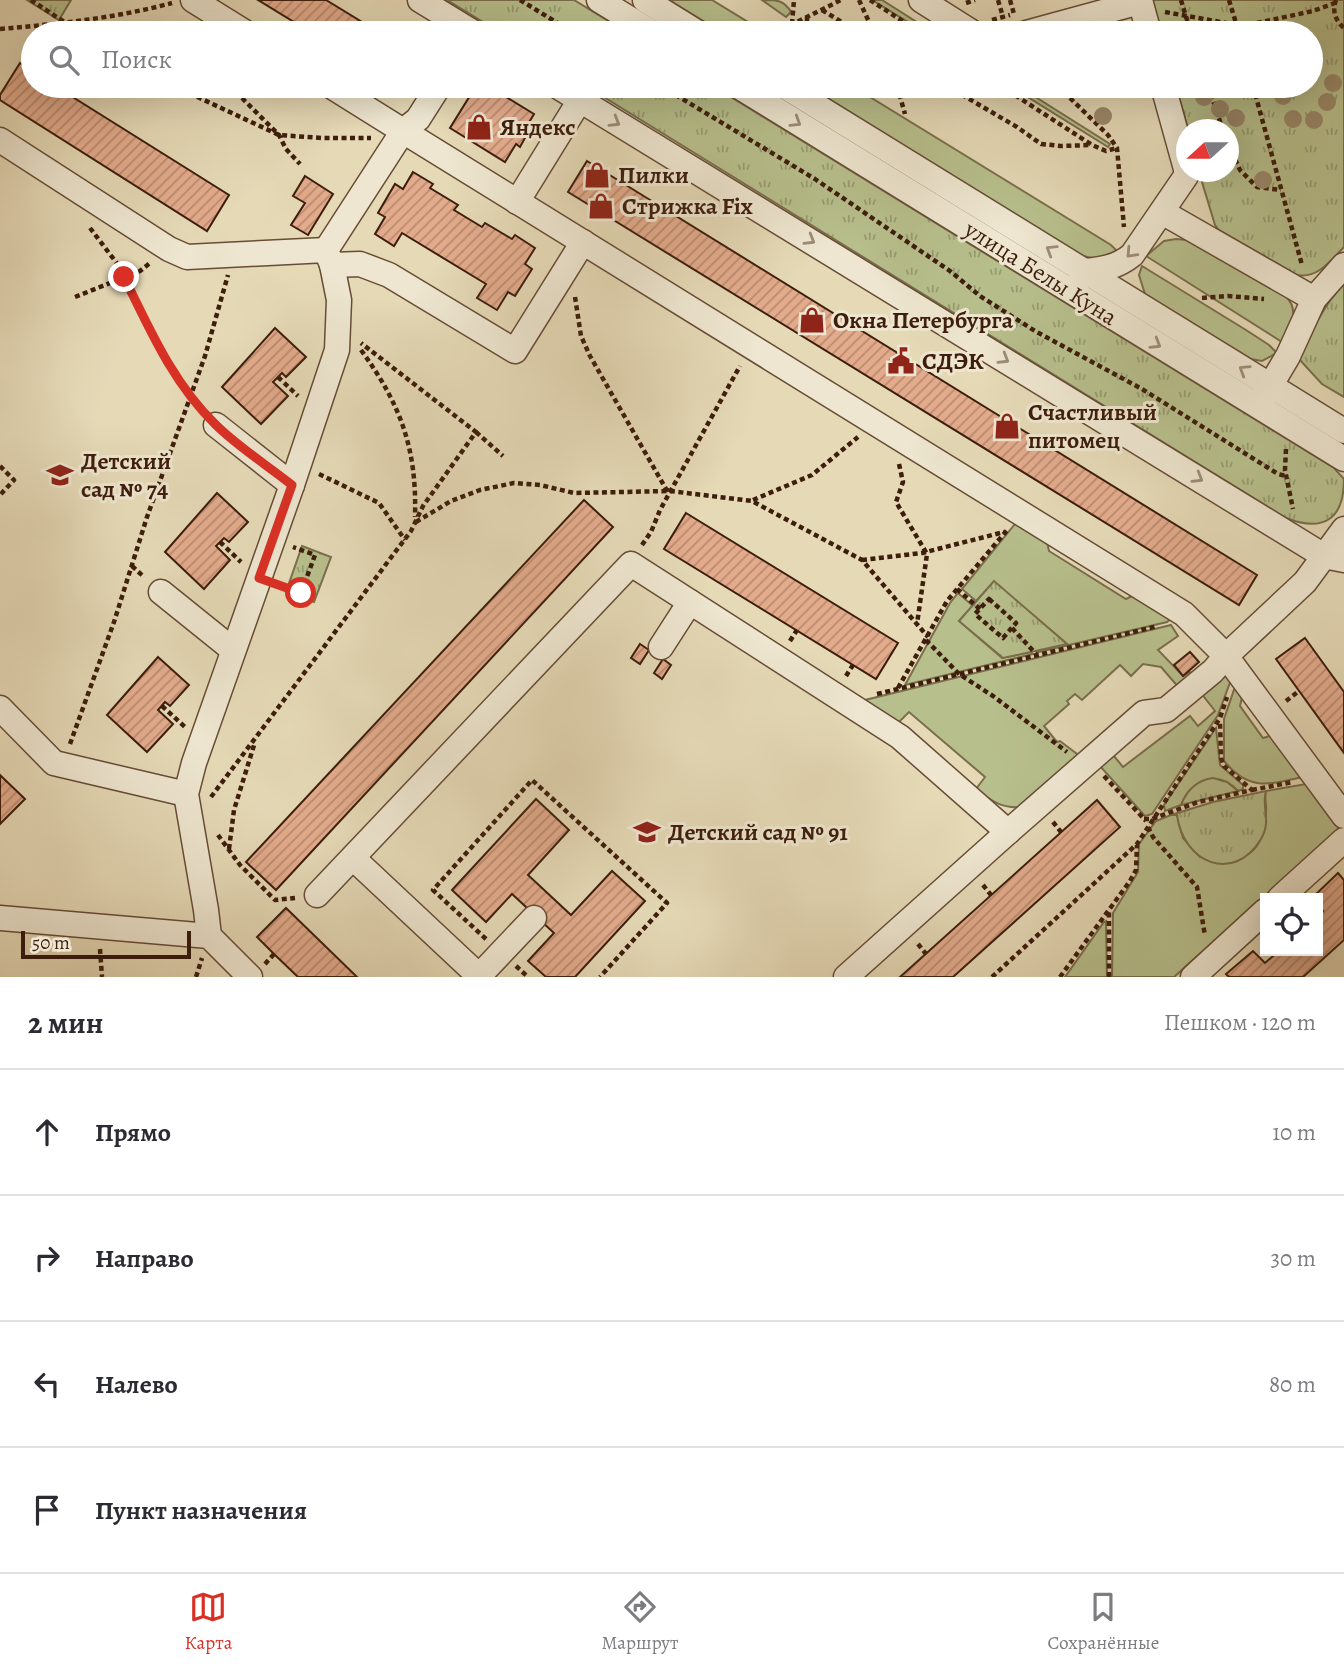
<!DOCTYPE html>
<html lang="ru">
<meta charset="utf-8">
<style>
body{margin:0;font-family:Alegreya,serif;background:#f7f7f7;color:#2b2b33}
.controls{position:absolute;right:21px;bottom:21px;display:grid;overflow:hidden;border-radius:0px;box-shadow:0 7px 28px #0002}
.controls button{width:63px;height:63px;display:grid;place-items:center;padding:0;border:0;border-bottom:2px solid #e1e1e2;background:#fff;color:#2b2b33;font:35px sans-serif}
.compass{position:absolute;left:1176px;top:119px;width:63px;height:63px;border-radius:50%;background:#fff;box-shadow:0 7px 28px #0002;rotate:249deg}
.scale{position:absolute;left:21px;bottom:18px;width:170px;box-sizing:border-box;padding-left:7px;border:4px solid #3d1d0c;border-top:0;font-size:19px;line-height:24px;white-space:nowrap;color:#3d1d0c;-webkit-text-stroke:5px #eee6d0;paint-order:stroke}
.stop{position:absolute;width:21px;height:21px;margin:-16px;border:5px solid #d93025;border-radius:50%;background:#fff}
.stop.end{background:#d93025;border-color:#fff;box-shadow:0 2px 7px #0008}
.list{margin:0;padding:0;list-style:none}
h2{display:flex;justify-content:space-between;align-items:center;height:91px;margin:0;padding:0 28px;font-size:30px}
h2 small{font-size:23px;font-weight:400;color:#7c7c81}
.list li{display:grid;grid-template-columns:46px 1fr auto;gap:21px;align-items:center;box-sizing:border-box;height:126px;padding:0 28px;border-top:2px solid #e1e1e2}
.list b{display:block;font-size:26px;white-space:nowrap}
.list em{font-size:23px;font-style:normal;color:#7c7c81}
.icon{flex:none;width:38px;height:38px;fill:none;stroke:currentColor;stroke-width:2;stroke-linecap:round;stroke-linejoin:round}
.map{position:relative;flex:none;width:1344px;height:977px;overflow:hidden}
.search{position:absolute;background:#fff;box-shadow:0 7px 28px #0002;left:21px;right:21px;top:21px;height:77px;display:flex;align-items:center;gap:18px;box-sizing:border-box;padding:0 24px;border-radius:38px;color:#7c7c81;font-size:26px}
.sheet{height:595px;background:#fff}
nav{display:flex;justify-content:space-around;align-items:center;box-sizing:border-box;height:98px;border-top:2px solid #e1e1e2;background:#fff;font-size:19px;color:#7c7c81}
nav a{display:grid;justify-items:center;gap:4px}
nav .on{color:#d93025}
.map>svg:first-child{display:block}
.green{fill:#b7bf8c;stroke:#7a6e4c;stroke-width:2}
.park{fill:url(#park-tufts);stroke:#7a6e4c;stroke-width:2}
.building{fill:url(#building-hatch);stroke:#3d1d0c;stroke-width:2}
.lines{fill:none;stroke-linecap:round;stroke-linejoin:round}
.minor-casing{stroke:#674c36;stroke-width:27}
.path{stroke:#3d1d0c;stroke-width:4.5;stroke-dasharray:5 3.5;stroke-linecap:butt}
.minor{stroke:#eee6d0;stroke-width:24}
.tree{fill:#9a886a}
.oneway{stroke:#9e8c78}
.route{stroke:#d93025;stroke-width:9}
.labels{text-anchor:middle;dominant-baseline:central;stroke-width:6;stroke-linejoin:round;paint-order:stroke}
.poi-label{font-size:24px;font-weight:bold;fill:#3d1d0c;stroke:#eee6d0;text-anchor:start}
.street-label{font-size:24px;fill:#3d1d0c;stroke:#eee6d0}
</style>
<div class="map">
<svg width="1344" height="977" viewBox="0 0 1344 977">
<defs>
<pattern id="park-tufts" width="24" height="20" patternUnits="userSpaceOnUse" patternTransform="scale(1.75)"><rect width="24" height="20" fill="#b7bf8c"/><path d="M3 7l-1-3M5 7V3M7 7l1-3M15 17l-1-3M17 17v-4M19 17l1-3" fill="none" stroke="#969b71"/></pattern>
<pattern id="building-hatch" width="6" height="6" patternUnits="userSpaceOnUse" patternTransform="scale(1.75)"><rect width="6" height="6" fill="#e3ab8c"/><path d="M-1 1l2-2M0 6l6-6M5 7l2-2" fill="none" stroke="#b98b71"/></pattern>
</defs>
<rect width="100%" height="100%" fill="#e5d9b6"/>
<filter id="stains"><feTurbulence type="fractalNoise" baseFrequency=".00286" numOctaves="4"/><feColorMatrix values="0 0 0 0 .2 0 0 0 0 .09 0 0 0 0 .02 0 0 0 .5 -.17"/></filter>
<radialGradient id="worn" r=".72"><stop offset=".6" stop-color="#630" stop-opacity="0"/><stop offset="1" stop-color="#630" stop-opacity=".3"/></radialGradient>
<g class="green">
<path d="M669,0h43l54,33h-43z"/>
<path d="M762,0c15,0 22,0 29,12l-5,5z"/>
<path d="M872,0h10l52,33h-8z"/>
<path d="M808,86h44l259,159 7,7 -22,7 -13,-3z"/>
<path d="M1010,86h8l92,58 -2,3z"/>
<path d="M1176,239l11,1 99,57c15,14 3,30 -4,45l-136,-86 18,-15z"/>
<path d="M1142,266l104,64 23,15 8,8 -15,8 -11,-2 -106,-65 -6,-19z"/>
<path d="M1019,519l27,18 3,14 77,48 12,-6 35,24 -6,5 -128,30 -2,-1 29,-8 -72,-61 -18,19 -14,-12z"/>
<path d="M958,593l15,13 -14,15 43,37 29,-6 2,2 -128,31 45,-82z"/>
<path d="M1171,625l7,11 -20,14 25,26 6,-4 7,3 -16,14 -19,-22 -18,-3 -12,12 -11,-11 -38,35 -7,-6 -8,7 2,3 -25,22 13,16 3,-1 25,19 -64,47c-19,2 -31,-7 -45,-18l9,-12 -76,-65 -12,12 -36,-23z"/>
<path d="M1224,676l8,1 -14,38 -66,99 -7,2 -46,-51 15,-9 9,11 67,-51 8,10 17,-15 -14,-18z"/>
<path d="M1237,681l7,8 -4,17 23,32 13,-4 32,42c-36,7 -57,18 -84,-15v-42z"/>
<path d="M1216,728l4,37 23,20v4l-5,2c-20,-22 -47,-11 -57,14l-16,6 -1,-6z"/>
<path d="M1312,783l27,41 -1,10 -88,74 -40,45 -8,-1 -28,25h-62l1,-64 25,-41 1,-28 17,-23 15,-6h6l6,23 17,19c42,2 61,6 66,-44 1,-8 -2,-14 0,-22z"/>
<path d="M1106,921l1,56h-42l39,-55z"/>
</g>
<g class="park">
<path d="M27,0h44l-12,20z"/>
<path d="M447,0h127l54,33h-127z"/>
<path d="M1152,0h192v247c-13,13 -26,32 -47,28l-78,-45 -4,-5 -16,-53h29v-42l-40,-1 -12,-43h135v-53h-150z"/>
<path d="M586,86h127l621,382 10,11c0,42 -22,53 -58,39z"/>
<path d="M1344,284v113l-22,-13 -23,-25c12,-26 24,-54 45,-75z"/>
<path d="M302,546l29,11 -17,45 -28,-10z"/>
<path d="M994,581l73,63 -64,14 -44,-37z"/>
<path d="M1213,778l14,4 11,9 -57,14c6,-15 16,-25 32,-27z"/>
<path d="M1266,791c-5,16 6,30 -5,48 -28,46 -78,23 -84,-24h-6l42,-13z"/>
</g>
<g class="building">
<path d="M258,0h68l54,33h-68z"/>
<path d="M20,63l13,9v14h22l174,109 -22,36 -207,-131v-5z"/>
<path d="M476,86h12l46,28 -12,20 4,2 -6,11 -4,-3 -11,18 -55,-34z"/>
<path d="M587,161l670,414 -18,30 -671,-413z"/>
<path d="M413,172l20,12 -3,4 28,17 -4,5 28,17 3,-4 27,16 3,-4 20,13 -10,16 7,5 -17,27 -7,-4 -11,18 -20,-12 9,-14 -84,-51 -8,13 -19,-12 10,-17 -7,-4 17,-29 8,5z"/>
<path d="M305,176l28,18 -25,41 -17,-10 14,-22 -12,-7z"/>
<path d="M275,328l31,29 -20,20 -4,-4 -9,9 15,14 -27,28 -39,-37z"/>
<path d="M217,493l31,29 -19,20 -5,-4 -8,8 14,14 -26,29 -39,-37z"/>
<path d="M584,500l29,27 -337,363 -30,-28z"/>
<path d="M686,513l212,130 -22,36 -212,-130z"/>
<path d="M1305,638l39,54v61l-68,-94z"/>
<path d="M640,644l9,6 -9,14 -9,-6z"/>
<path d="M1190,652l9,10 -16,14 -9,-11z"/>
<path d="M158,657l31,28 -19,21 -5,-4 -7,8 15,14 -26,28 -40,-37z"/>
<path d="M663,659l8,6 -9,14 -8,-6z"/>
<path d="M0,775l25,24 -25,25z"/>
<path d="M536,799l33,31 -41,45 43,40 41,-44 33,30 -70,76h-29l-18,-16 26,-28 -42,-39 -26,28 -34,-32z"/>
<path d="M1097,800l23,27 -167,150h-53z"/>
<path d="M1338,873l6,7v60l-41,37h-74l-3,-3 27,-23 12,12 14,-12h39v-35l5,-5 -5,-6v-7h-6z"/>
<path d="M286,908l71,69h-59l-24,-23 -17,-17z"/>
</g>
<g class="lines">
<g class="minor-casing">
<g id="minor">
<path d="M193,0l53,33"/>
<path d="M420,0l54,33"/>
<path d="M599,0l54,33"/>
<path d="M645,0l53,33"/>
<path d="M921,0l52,33"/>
<path d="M1140,0l9,33"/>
<path d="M1026,33l114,-31"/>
<path d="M331,86l72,45 15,-12 21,-33"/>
<path d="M557,86l767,470 20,4"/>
<path d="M738,86l606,373"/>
<path d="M784,86l560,345"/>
<path d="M0,140l169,109 18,8 139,-7"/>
<path d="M517,202l63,-102"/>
<path d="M1162,212l152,87"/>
<path d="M332,265l28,-1 29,11 126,76 68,-109"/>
<path d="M1081,278l4,-7c19,-2 32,-4 47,-16l54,-79v-7l-23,-83"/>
<path d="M1263,398l25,-42 26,-57 30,-34"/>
<path d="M216,425l76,60"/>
<path d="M161,592l72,58"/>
<path d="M661,647l29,-45"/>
<path d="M0,708l54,55 132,31"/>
<path d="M353,858l127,119"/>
<path d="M317,895l314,-331 269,173 108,95"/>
<path d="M1280,898l64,-58"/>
<path d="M0,918l209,18 41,41"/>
<path d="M209,936l-3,-26 -20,-116 8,-31 98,-278 45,-135 2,-50 -7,-35 -6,-15 77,-119 781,483 42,42 118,160"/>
<path d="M479,976l55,-58"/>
<path d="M846,977l162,-145 136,-119 22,-3 47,-39 13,-15 79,-74 39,-53"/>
<path d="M1193,977l72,-66"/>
</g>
</g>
<g class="path">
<path d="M31,0l50,33"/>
<path d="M520,0l54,33"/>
<path d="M859,0l15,33"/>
<path d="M870,0l51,33"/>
<path d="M998,0l5,17"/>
<path d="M1010,0l4,14"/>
<path d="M1181,0l10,33"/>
<path d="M1229,0l10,33"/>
<path d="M1336,0c-4,11 -1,20 8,28"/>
<path d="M966,3l9,-3"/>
<path d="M822,10l38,23"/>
<path d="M1165,12l78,14 70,-15 22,-8"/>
<path d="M807,17v16"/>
<path d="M992,20l18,-5"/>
<path d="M183,22l7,11"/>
<path d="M792,24l2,-24"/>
<path d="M0,29c58,-5 116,-11 172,-26"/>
<path d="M775,33l66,-33"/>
<path d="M174,86l105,49 43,3h49"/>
<path d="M230,86l49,49 7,14 14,15"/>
<path d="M661,86l154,93 135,92 30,25 55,35 107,58 136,85 8,2"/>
<path d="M897,86l8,28"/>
<path d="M947,86l70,41 24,17 20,2 31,-1"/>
<path d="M1001,86l91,59 14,6 11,-3"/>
<path d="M1208,86l15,44"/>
<path d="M1253,86l49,179"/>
<path d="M1070,98l38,37 9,13 7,79"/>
<path d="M1228,144l12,26 17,17 24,3"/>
<path d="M90,228l29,38 47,97 37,47"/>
<path d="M75,297l65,-26 10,-8"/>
<path d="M575,297l6,39 9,20 76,133 3,2"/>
<path d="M1202,298l26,-2 36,3"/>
<path d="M361,350c40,55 56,99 54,167"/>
<path d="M278,377l20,19"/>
<path d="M476,432l27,24"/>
<path d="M1286,449l-1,21 8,39"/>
<path d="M899,464l4,18 -7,20 31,52 -10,70"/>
<path d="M0,466l14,14 -14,15"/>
<path d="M319,474l60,29 26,37"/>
<path d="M753,500l59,-25 46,-38"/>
<path d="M416,522l35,-21 29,-11 34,-7 26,2 34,8 96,-2 82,10 110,59 66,77"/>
<path d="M220,542l21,20"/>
<path d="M642,545l9,-13 9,-22 80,-144"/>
<path d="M862,560l60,-7 82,-21"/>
<path d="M132,566l12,11"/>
<path d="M278,585l23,8 14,-38 -22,-8"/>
<path d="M957,589l23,20"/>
<path d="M989,599l27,24 -13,15 -28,-24z"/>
<path d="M1012,628l25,27"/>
<path d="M926,640l33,34 34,22 74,56"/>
<path d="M790,641l7,-11"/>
<path d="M846,676l7,-11"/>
<path d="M898,688l49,-87 61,-72"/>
<path d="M877,694l281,-68"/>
<path d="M1286,701l13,-10"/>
<path d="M162,706l23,21"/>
<path d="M70,744l44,-122 33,-105 58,-161 23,-81"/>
<path d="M1104,776l42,45"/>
<path d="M1252,790l41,-8"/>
<path d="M211,797l200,-266 12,-25 53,-74 -115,-89"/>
<path d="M1144,819h8l46,-17 54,-12 -28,-24 -3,-8 -1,-37"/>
<path d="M1053,822l8,10"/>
<path d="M1148,827l5,10 44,50 8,49"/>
<path d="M218,835l22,30 35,35 20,-2"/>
<path d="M229,849l5,-39 21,-68"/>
<path d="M983,885l8,10"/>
<path d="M486,939l-53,-49 99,-110 135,123 -67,74"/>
<path d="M918,944l8,10"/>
<path d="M100,949l2,28"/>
<path d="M265,964l9,-10"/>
<path d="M516,966l12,11"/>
<path d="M196,977l6,-19"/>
<path d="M992,977l145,-133 83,-126 7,-21"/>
<path d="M1060,977l70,-96 6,-11 1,-25"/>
<path d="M1109,977v-66"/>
</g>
<use href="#minor" class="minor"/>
</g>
<g class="tree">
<circle cx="1333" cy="83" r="9"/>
<circle cx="1283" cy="96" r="9"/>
<circle cx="1204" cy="97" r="9"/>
<circle cx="1327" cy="102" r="9"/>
<circle cx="1220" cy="109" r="9"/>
<circle cx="1103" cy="116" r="9"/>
<circle cx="1236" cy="118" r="9"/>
<circle cx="1293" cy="119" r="9"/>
<circle cx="1314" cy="120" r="9"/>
<circle cx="1263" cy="180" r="9"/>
</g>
<defs><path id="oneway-chevron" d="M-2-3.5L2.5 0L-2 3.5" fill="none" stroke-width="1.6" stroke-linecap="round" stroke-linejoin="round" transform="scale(1.75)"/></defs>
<g class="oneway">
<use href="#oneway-chevron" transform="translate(615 122) rotate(31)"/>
<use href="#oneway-chevron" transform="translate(796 122) rotate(32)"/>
<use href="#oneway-chevron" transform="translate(810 240) rotate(31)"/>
<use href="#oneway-chevron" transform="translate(1051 250) rotate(-148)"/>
<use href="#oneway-chevron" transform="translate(1131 253) rotate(133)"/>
<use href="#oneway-chevron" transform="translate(1156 344) rotate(31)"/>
<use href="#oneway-chevron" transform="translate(1004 359) rotate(31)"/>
<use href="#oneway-chevron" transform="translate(1244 370) rotate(-148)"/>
<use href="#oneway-chevron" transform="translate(1198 478) rotate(31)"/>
</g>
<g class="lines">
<path class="route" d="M124,277c26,53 49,106 91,147 23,23 52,41 77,61l-33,93 42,15"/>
</g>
<defs>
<g id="shop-bare" transform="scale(2.1)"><path d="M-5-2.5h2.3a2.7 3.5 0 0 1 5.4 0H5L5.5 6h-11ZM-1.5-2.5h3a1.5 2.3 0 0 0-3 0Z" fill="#8f2418" stroke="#eee6d0" stroke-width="2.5" paint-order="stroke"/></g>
<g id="civic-bare" transform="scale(2.1)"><path d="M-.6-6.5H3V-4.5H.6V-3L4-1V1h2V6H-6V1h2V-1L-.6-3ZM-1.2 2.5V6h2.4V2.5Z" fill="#8f2418" stroke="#eee6d0" stroke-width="2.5" paint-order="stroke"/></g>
<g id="school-bare" transform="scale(2.1)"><path d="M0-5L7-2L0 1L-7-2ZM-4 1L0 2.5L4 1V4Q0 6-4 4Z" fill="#8f2418" stroke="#eee6d0" stroke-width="2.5" paint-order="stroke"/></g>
</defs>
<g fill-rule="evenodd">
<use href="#shop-bare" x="479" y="127"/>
<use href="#shop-bare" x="597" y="175"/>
<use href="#shop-bare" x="601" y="206"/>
<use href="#shop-bare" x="812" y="320"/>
<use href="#civic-bare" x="901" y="361"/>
<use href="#shop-bare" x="1007" y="426"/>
<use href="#school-bare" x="60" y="475"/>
<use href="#school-bare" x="647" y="832"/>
</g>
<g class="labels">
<g class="poi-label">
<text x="500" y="127">Яндекс</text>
<text x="618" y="175">Пилки</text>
<text x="622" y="206">Стрижка Fix</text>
<text x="833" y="320">Окна Петербурга</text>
<text x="922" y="361">СДЭК</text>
<text x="1028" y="412">Счастливый<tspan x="1028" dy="28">питомец</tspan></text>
<text x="81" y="461">Детский<tspan x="81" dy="28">сад № 74</tspan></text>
<text x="668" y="832">Детский сад № 91</text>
</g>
<g class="street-label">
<text transform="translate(1041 273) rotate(32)">улица Белы Куна</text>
</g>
</g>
<rect width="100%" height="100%" filter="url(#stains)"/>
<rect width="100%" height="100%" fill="url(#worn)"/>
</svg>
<div class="controls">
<button><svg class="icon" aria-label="locate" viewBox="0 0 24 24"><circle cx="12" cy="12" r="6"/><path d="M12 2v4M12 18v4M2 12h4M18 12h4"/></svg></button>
</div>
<svg class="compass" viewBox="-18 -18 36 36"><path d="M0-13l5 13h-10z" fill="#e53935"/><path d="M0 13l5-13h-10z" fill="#7c7c81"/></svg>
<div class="scale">50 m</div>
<div class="stop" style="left:301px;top:593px"></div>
<div class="stop end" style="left:124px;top:277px"></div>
<div class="search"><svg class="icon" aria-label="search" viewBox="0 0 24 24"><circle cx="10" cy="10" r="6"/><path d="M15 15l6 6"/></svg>Поиск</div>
</div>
<section class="sheet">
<h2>2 мин<small>Пешком · 120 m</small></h2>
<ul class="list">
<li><svg class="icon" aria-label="ahead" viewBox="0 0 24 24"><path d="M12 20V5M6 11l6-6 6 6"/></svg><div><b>Прямо</b></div><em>10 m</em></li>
<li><svg class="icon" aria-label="right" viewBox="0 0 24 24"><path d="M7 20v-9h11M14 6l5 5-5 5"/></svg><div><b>Направо</b></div><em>30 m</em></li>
<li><svg class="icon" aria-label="left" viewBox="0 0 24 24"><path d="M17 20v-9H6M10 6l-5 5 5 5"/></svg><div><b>Налево</b></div><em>80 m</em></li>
<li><svg class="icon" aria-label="arrive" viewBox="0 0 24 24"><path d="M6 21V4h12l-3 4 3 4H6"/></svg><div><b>Пункт назначения</b></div></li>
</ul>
</section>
<nav>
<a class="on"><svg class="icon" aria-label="map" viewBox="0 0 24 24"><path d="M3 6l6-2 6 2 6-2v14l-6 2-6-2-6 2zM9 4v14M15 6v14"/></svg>Карта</a>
<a><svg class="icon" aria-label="directions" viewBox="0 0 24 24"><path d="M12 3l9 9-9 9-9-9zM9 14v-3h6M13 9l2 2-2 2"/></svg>Маршрут</a>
<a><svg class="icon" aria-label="saved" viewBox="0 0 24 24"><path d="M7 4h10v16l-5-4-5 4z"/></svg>Сохранённые</a>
</nav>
